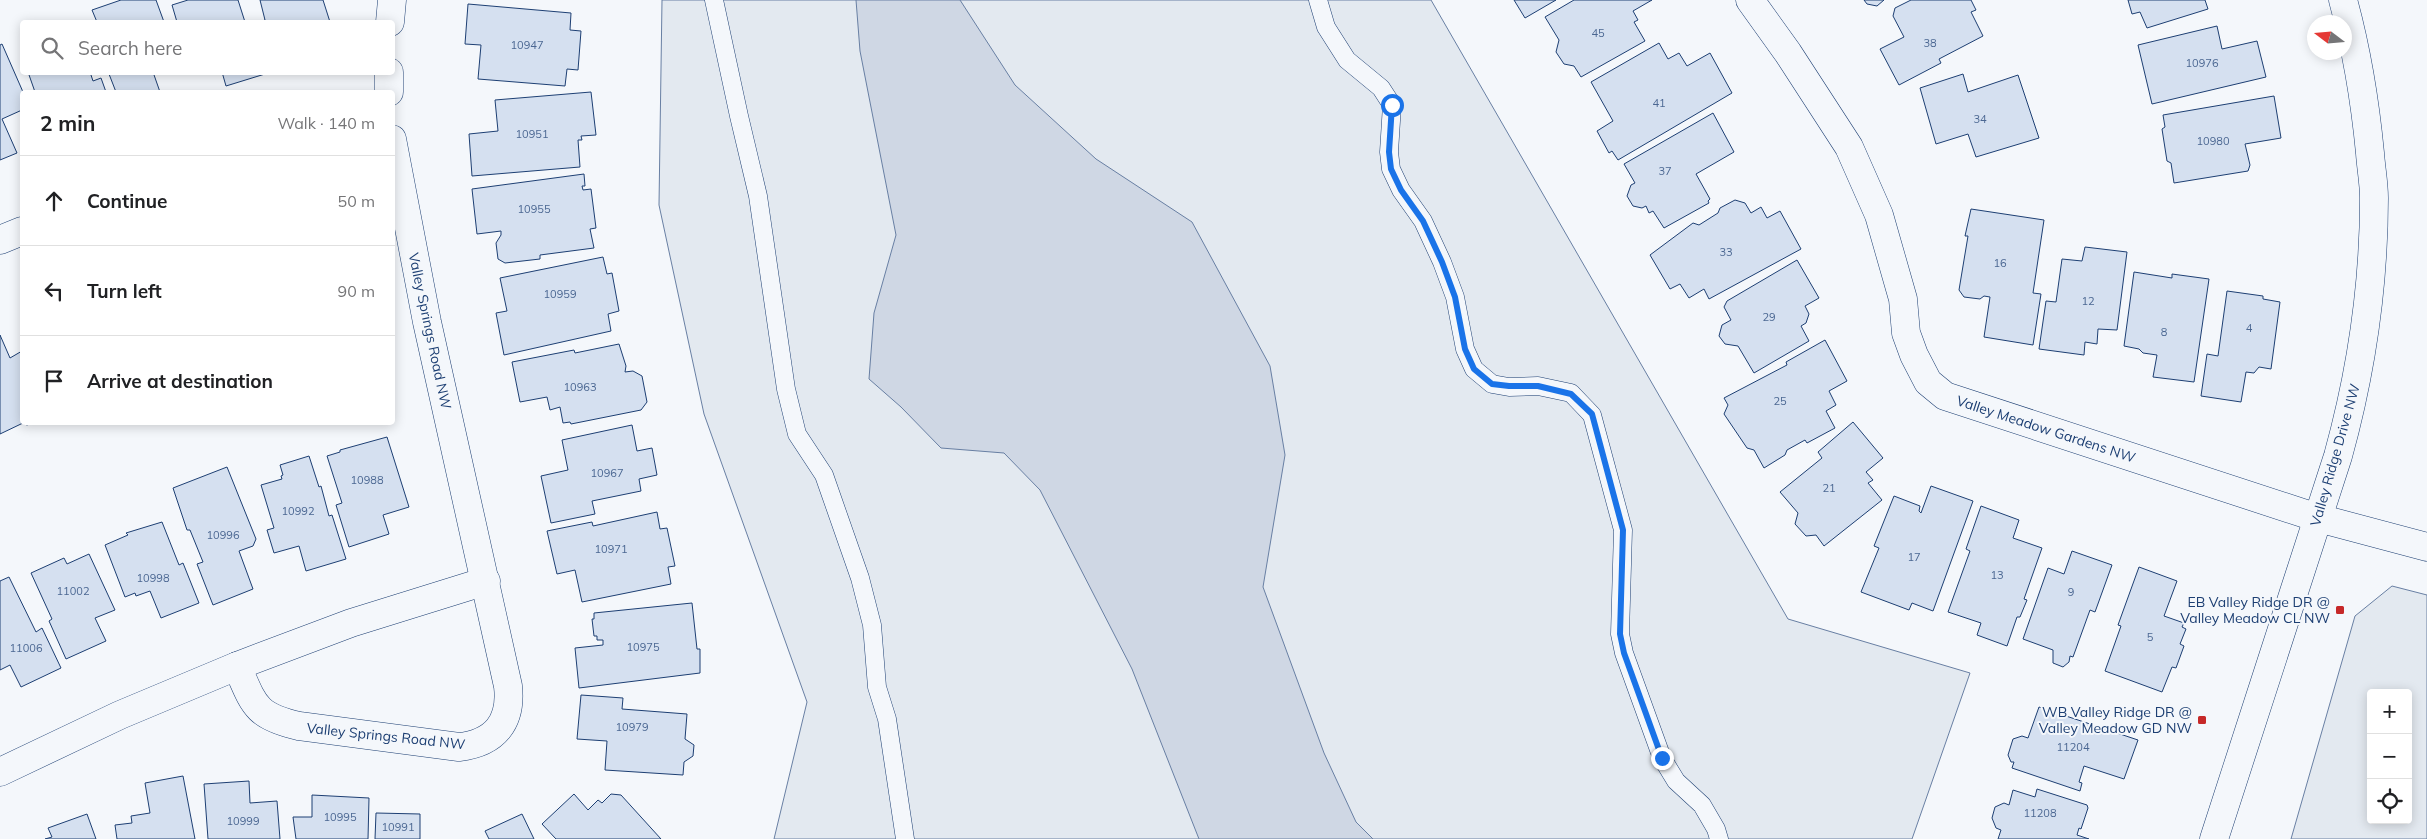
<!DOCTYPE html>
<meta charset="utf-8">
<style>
body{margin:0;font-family:Mulish,sans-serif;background:#f6f6f6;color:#202124}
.controls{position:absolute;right:15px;bottom:15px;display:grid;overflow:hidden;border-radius:5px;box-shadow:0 2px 12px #0003}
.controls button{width:45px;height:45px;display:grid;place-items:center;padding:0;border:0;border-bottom:1px solid #e0e0e0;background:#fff;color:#202124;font:25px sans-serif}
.compass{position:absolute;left:2307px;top:15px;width:45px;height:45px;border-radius:50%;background:#fff;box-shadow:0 2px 12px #0003;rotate:286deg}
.stop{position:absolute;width:15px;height:15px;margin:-11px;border:4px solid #1a73e8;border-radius:50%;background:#fff}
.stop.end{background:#1a73e8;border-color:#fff;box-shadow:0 1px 5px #0008}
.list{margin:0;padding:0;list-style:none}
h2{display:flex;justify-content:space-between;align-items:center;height:65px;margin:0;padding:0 20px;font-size:21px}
h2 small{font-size:16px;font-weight:400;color:#757577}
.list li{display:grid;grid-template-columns:32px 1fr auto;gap:15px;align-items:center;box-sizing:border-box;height:90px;padding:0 20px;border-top:1px solid #e0e0e0}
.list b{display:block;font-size:19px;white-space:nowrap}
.list em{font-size:16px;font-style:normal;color:#757577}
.icon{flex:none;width:28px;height:28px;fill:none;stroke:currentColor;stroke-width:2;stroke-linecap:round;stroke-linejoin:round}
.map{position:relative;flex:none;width:2427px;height:839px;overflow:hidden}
.search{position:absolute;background:#fff;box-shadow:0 2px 12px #0003;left:20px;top:20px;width:375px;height:55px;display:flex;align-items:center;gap:12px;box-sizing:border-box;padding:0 18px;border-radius:5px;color:#757577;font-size:19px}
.panel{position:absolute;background:#fff;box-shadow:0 2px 12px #0003;left:20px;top:90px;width:375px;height:335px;border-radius:5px}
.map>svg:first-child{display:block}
.green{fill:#e3e9f0;stroke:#687fa3;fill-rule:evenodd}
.water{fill:#cfd7e4;stroke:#687fa3}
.building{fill:#d5e0f0;stroke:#1d3f73}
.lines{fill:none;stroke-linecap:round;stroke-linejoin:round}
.lane-casing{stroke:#1d3f73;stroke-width:19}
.street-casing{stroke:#1d3f73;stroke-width:29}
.secondary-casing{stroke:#1d3f73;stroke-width:29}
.lane{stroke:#f4f7fb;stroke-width:18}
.street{stroke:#f4f7fb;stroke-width:28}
.secondary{stroke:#f4f7fb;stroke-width:28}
.route{stroke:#1a73e8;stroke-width:6}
.poi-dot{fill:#c62828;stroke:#f4f7fb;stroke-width:2}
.labels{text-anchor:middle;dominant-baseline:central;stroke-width:4;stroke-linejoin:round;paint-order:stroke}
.number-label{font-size:11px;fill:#4b6792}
.street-label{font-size:14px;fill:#1d3f73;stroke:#f4f7fb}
.poi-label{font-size:14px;fill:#1d3f73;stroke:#f4f7fb;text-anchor:end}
</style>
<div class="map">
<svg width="2427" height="839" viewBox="0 0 2427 839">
<rect width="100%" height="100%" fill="#f4f7fb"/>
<g class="green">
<path d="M662,0h769l357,619 182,54 -58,166h-1138l33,-137 -103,-288 -45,-209z"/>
<path d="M2392,586l35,9v244h-136l64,-223zM2371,693h37v127h-37z"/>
</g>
<path class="water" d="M856,0h104l55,85 81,74 96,63 78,144 15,89 -22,132 61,166 32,69 17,17h-174l-67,-170 -92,-179 -36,-37 -63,-5 -40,-41 -32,-28 5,-66 22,-78 -36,-184z"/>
<g class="building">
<path d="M121,0h35l8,22h-67l-5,-12z"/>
<path d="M188,0h50l7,22h-68l-5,-17z"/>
<path d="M260,0h63l7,22h-70l5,-2z"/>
<path d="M1514,0h42l-31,18z"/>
<path d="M1574,0h78l-19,11 5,9 -4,2 11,19 -64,36 -7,-11 -10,-2 -8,-12 3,-12 -14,-23z"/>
<path d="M1864,0h20l-7,6 -10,-2z"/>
<path d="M1911,0h60l5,10 -5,2 12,24 -44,23 2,4 -42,22 -19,-36 24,-12 -11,-21 2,-8z"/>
<path d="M2128,0h77l3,9 -61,19 -7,-16 -8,2z"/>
<path d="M468,4l103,9 -1,17 11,1 -3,39 -11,-1 -2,17 -87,-7 3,-34 -16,-1z"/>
<path d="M2217,26l5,23 35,-8 9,36 -114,27 -14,-59z"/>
<path d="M1659,43l9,16 11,-6 8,13 23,-13 22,40 -114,67 -6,-9 -3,2 -12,-22 16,-10 -22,-39z"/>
<path d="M2,44l21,48 -1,18 -20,9 15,34 -17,7v-115z"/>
<path d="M28,72h62l3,9 8,-3 5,14h-71z"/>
<path d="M115,72h38l7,20h-44l-7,-18z"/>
<path d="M222,72h43v2l-39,12z"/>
<path d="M1963,74l5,18 50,-17 21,63 -63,19 -8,-23 -32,10 -16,-56z"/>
<path d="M591,92l5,43 -15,1 1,4h-4l2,27 -108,9 -3,-42 29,-3 -3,-31z"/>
<path d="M2274,96l7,42 -36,6 5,21 -2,6 -74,12 -3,-20 -4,-2 -5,-32 3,-2 -2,-12z"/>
<path d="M1713,113l21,39 -38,22 14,25 -2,2 1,2 -45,25 -11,-17 -4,2 -3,-7 -4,2 -9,-2 -6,-10 4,-11 4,-2 -11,-19z"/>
<path d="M584,174l1,12h-3l1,4 8,-1 5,39 -6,1 4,19 -54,7v4l-35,4 -7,-4 -2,-16 5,-8v-4l-24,3 -5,-45z"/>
<path d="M1735,200l10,3 6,10 10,-6 6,11 13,-7 21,38 -92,50 -5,-10 -15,9 -9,-14 -10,5 -20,-34 43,-32 6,2 19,-12 2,-5z"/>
<path d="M1971,209l73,11 -11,73 8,1 -8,51 -49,-8 6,-40 -6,-1 -4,3 -16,-2 -5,-7 9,-54h-3z"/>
<path d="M2085,247l42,5 -10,78 -19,-1 -1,15 -12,-2 -1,13 -45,-6 7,-48 10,1 6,-43 20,2z"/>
<path d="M603,257l4,17 5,-1 7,38 -11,3 3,17 -107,24 -8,-42 11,-2 -7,-33z"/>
<path d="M1797,260l22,38 -14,8 4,8 -3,9 -5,3 8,15 -55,32 -16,-27 -13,-2 -6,-8 3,-11 9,-5 -7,-13 3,-6z"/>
<path d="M2134,272l38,6v-4l37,5 -15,103 -41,-5 4,-22 -14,-2 -4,-4 -15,-3z"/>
<path d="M2227,291l36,5v3l17,3 -9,67 -12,-2 -5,6 -8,-1 -5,30 -40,-6 6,-42 11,2z"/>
<path d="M0,335l10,23 12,-7v71h11l-6,3 -4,-2 -23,11z"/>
<path d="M1825,340l22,41 -18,10 7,14 -10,6 9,17 -28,15 -2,-3 -18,10 -2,5 -21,13 -10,-18 -7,-2 -23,-34 4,-9 -4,-7 63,-33 -1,-3z"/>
<path d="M619,344l7,22 -1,6 8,-1 9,5 5,26 -6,8 -70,14 -1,-2 -7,1 -3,-16 -10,3 -3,-13 -27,5 -8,-40 62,-12 1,3z"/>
<path d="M1853,422l30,36 -17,14 7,8 -5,3 14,17 -58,46 -8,-11 -10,1 -11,-12 3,-11 -18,-21 42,-34 -4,-6z"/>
<path d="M632,425l5,26 15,-3 5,27 -18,4 2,12 -49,10 3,13 -44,9 -10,-47 27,-6 -6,-30z"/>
<path d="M387,437l22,70 -26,8 6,19 -40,13 -13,-42 6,-2 -15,-47 13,-4v-2z"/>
<path d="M309,456l10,31 2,-1 8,30 3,-1 14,44 -40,12 -7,-25 -25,7 -7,-23 7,-2 -13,-43 21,-6 -1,-3 2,-1 -3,-10z"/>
<path d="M227,467l29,72 -3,7 -14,5 14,38 -40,16 -16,-41 6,-2 -13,-32h-3l-14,-42z"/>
<path d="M1931,486l42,15 -40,110 -21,-8 -3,7 -48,-18 18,-44 -5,-2 20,-50 26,10 -1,5 2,2z"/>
<path d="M1981,506l38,14 -6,18 29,10 -18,51 3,1 -7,17h-3l-10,29 -30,-11 4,-12 -33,-11 22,-61 -4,-2z"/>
<path d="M657,512l3,17 7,-1 8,38 -7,1 3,17 -89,18 -7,-32 -18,4 -10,-43 45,-9 1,4z"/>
<path d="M162,522l17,43 4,-2 16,40 -38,15 -11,-27 -14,5 -1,-3 -10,4 -20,-52 23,-10 -2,-2z"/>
<path d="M2072,551l40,14 -17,47 -5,-2 -17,47 -3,-1 -1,6 -6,5 -10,-4v-13l-30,-11 25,-71 16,6z"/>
<path d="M89,554l26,56 -20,8 11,23 -40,18 -17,-38 3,-2 -21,-46 33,-15 3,6z"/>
<path d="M2139,567l38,14 -13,35 20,7 -2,4 4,2 -6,15 4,2 -8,22 -4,-1 -10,25 -57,-21 16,-45 -3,-1z"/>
<path d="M9,577l27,55 6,-4 19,40 -40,19 -11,-22 -10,5v-89z"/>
<path d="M692,603l5,46h3v24l-121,15 -4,-40 28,-3v-5h-6v-4h-3l-2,-17h2v-6z"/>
<path d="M581,695l42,3 -1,11 65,5 -2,25 9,6 -1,11 -9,6 -1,13 -78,-5 2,-29 -30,-2z"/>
<path d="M2039,707l99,33 -14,39 -40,-13 -5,16 3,1 -2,8 -68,-23 2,-6h-3l-3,-7 5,-16 9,-3 6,2z"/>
<path d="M183,776l12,63h-78l-2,-14 17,-2 -1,-7 19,-3 -5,-30z"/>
<path d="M249,781l1,22 27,-2 3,38h-72l-4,-55z"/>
<path d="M2037,789l50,16 1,3 -7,21 -2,-1 -2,7 12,4h-91l3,-9 -5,-2 -4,-10 3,-11 9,-4 5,2 4,-15 22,7z"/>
<path d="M574,794l14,16 10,-10 4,3 9,-9 10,1 40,44h-105l-14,-15z"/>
<path d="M312,795l57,3 -1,41h-72l-3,-22h19z"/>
<path d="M376,813l44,1v25h-45z"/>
<path d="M87,814l9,25h-51l7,-2 -4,-9z"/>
<path d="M522,814l12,25h-45l-4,-8z"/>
</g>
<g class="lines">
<g class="lane-casing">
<g id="lane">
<path d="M714,0l25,116 19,80 28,193 11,45 27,41 36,103 12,47 5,62 10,32 18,120"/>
<path d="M1318,0l8,27 21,33 34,28 11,17 -3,47 2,17 10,21 22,31 19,41 13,35 10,52 9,20 18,15 17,3 29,-1 33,7 21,22 31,115 -3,104 4,19 38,105 14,23 26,24 14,24 3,10"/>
</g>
</g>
<g class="street-casing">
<g id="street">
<path d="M1750,0l38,53 61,94 30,68 24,84 3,34 8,22 14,27 17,14 373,122 109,29"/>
<path d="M390,22l2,-22"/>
<path d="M389,92v-20"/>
<path d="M0,240l22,-9"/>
<path d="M237,666c17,39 18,50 62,60l160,21c36,-4 53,-25 49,-61l-81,-364 -35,-183"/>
<path d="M0,772l120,-57 117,-49 114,-43 135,-42"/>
</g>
</g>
<g class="secondary-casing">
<path id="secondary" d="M2214,839l124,-383c23,-83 36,-171 36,-258 0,-15 -3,-30 -4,-45 -5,-52 -13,-102 -27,-153"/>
</g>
<use href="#lane" class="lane"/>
<use href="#street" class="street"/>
<use href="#secondary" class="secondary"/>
</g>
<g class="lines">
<path class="route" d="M1392,105l-3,47 2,17 10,21 22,31 19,41 13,35 10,52 9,20 18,15 17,2h29l33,8 21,20 31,116 -3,104 4,19 38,105"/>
</g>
<g class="poi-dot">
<rect x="2335" y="605" width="10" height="10" rx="2.5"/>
<rect x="2197" y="715" width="10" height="10" rx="2.5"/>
</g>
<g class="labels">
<g class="number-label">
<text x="1598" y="33">45</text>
<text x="1930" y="43">38</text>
<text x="527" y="45">10947</text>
<text x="2202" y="63">10976</text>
<text x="1659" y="103">41</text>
<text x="1980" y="119">34</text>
<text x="532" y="134">10951</text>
<text x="2213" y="141">10980</text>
<text x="1665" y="171">37</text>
<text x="534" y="209">10955</text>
<text x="1726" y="252">33</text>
<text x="2000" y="263">16</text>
<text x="560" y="294">10959</text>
<text x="2088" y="301">12</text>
<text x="1769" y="317">29</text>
<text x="2249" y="328">4</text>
<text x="2164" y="332">8</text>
<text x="580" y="387">10963</text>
<text x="1780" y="401">25</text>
<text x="607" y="473">10967</text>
<text x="367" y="480">10988</text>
<text x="1829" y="488">21</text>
<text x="298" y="511">10992</text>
<text x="223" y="535">10996</text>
<text x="611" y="549">10971</text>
<text x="1914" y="557">17</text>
<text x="1997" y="575">13</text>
<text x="153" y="578">10998</text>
<text x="73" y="591">11002</text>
<text x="2071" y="592">9</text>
<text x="2150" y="637">5</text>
<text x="643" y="647">10975</text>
<text x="26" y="648">11006</text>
<text x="632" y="727">10979</text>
<text x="2073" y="747">11204</text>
<text x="2040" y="813">11208</text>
<text x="340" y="817">10995</text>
<text x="243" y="821">10999</text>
<text x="398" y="827">10991</text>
</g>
<g class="street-label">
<text transform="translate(430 331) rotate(78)">Valley Springs Road NW</text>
<text transform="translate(2046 429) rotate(18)">Valley Meadow Gardens NW</text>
<text transform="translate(2335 455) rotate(-74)">Valley Ridge Drive NW</text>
<text transform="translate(386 736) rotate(6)">Valley Springs Road NW</text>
</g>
<g class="poi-label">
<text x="2330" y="602">EB Valley Ridge DR @<tspan x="2330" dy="16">Valley Meadow CL NW</tspan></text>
<text x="2192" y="712">WB Valley Ridge DR @<tspan x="2192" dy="16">Valley Meadow GD NW</tspan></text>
</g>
</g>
</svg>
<div class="controls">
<button>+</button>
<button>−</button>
<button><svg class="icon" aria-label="locate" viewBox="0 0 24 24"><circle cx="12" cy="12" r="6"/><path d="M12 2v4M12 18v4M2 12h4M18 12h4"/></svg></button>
</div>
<svg class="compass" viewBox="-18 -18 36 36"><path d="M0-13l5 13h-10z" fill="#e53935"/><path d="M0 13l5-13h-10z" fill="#757577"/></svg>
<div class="stop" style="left:1392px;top:105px"></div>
<div class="stop end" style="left:1662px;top:758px"></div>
<div class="search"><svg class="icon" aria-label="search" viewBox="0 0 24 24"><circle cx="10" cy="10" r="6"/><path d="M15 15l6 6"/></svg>Search here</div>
<section class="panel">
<h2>2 min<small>Walk · 140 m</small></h2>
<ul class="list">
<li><svg class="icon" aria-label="ahead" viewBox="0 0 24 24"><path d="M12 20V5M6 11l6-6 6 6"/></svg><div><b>Continue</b></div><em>50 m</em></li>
<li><svg class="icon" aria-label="left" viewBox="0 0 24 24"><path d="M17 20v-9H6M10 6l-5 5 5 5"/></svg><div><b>Turn left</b></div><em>90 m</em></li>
<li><svg class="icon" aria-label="arrive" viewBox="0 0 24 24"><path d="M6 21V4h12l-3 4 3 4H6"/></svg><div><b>Arrive at destination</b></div></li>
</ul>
</section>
</div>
